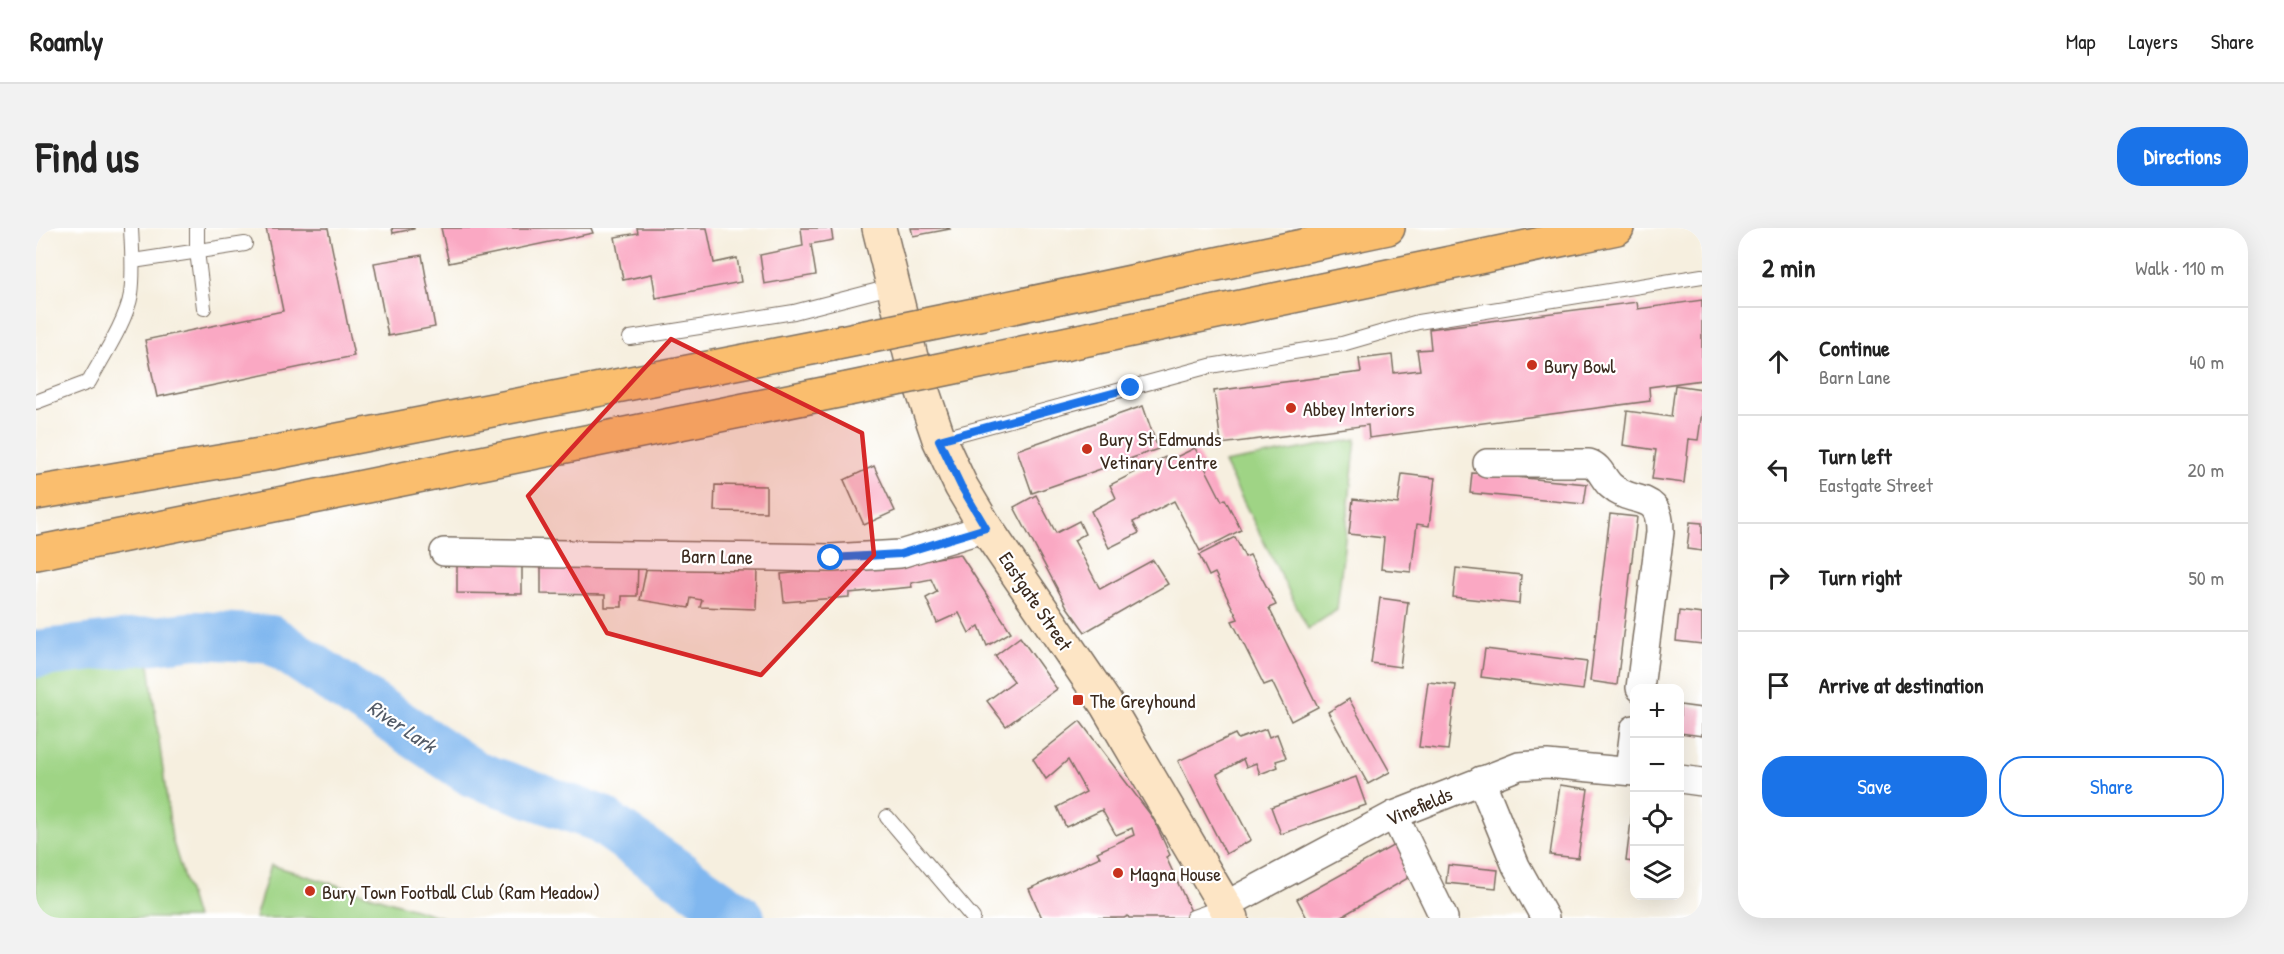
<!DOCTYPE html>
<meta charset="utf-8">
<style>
body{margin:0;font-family:"Patrick Hand",sans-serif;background:#f2f2f2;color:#222}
.controls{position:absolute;right:18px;bottom:18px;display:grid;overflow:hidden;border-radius:12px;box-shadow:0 6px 24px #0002}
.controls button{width:54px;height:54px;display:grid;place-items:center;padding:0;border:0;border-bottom:2px solid #e0e0e0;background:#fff;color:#222;font:30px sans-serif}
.stop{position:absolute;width:18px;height:18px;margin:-14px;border:4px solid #1a73e8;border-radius:50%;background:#fff}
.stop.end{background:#1a73e8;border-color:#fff;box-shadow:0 2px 6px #0008}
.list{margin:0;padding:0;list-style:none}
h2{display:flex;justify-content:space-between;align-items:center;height:78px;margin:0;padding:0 24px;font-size:26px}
h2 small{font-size:20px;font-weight:400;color:#767676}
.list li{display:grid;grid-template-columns:39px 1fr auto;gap:18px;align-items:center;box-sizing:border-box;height:108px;padding:0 24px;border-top:2px solid #e0e0e0}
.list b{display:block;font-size:22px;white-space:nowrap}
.list p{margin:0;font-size:20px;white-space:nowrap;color:#767676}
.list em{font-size:20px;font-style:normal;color:#767676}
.actions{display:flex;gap:12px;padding:18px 24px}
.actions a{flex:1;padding:14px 0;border:2px solid #1a73e8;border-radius:24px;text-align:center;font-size:21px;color:#1a73e8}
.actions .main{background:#1a73e8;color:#fff}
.icon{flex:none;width:33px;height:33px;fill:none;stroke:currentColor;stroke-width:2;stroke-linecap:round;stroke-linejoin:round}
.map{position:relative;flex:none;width:1666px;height:690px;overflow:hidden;border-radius:24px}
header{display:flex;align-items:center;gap:36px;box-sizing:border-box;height:84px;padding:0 30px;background:#fff;border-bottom:2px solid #e0e0e0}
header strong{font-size:28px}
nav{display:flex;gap:33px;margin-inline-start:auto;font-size:21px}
.intro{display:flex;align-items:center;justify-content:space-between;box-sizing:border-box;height:144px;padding:0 36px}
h1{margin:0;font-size:42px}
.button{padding:15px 27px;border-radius:24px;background:#1a73e8;color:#fff;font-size:21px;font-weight:700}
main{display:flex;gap:36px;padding:0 36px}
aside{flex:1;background:#fff;border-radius:24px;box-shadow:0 6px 24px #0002}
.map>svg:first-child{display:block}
.green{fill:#9fd485;stroke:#6d7f52;stroke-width:1.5}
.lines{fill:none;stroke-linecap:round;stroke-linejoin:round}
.river{stroke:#80b7ef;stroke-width:48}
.building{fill:#faa8c3}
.lane-casing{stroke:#7c6f62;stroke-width:16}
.street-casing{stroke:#7c6f62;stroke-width:30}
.secondary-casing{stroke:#7c6f62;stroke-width:36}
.highway-casing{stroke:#7c6f62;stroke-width:36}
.lane{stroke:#fff;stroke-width:14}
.street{stroke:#fff;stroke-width:27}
.secondary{stroke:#fde5c5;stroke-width:33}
.highway{stroke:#fabe6e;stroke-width:33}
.highway-bridge-casing{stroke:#7c6f62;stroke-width:36;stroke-linecap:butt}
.highway-bridge{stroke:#fabe6e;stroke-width:33}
.route{stroke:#1a73e8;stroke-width:8}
.marked{fill:#d62828;fill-opacity:0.2;stroke:#d62828;stroke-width:4.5;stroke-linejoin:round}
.poi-dot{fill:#c8321e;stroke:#fff;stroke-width:2}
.labels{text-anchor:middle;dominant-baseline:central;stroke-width:4.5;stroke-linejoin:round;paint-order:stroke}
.poi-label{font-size:20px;fill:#3b2a1e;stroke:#fff;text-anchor:start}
.street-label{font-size:20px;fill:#3b2a1e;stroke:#fff}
.water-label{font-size:21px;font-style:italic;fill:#535b67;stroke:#fff}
</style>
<header>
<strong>Roamly</strong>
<nav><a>Map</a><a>Layers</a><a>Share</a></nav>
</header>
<div class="intro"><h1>Find us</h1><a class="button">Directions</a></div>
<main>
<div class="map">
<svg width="1666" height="690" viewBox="0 0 1666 690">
<rect width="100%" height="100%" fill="#fff"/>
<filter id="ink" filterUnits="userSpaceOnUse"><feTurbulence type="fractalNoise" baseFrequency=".0167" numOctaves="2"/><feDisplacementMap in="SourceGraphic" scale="12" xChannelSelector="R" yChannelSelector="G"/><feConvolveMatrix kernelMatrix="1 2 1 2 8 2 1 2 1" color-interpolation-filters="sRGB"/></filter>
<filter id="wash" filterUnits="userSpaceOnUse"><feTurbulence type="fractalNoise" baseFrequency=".008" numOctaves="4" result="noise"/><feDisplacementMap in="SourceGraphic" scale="24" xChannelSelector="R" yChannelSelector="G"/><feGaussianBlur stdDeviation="1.35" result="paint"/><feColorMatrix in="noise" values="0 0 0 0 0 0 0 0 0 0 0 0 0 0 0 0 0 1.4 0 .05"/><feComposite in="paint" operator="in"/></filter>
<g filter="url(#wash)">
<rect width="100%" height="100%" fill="#f6efdf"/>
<g class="green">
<path d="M1320,211l-19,171 -29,19 -84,-166z"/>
<path d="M108,398l28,213 24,79h-160v-279z"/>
<path d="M235,637l173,53h-189z"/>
</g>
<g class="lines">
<path class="river" d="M0,426l161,-19 74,4 203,135 124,44 143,100"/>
</g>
<g id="blocks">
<g class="building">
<path d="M230,0h62l26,128 -197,41 -12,-57 138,-29z"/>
<path d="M356,0h22v1l-21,4z"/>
<path d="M405,0h150l2,5 -144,30z"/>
<path d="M601,0h70l7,35 23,-5 4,24 -85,16 -4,-24 -29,6 -8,-43 23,-4z"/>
<path d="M765,0h30l2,12 -22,4 5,31 -52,9 -4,-29 43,-9z"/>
<path d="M875,0h38l1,1 -37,7z"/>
<path d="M386,27l13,72 -47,9 -14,-73z"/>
<path d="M1666,72v80l-53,7 1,14 -281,37 -1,-13 -147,19 -7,-53 147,-19 -2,-13 33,-4 2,18 26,-3 -3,-20 14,-1 -2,-20 208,-27 1,7z"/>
<path d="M1639,157l27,4v23l-4,28 -9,-1 -5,44 -32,-4 4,-29 -33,-5 4,-34 44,6z"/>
<path d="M1107,178l15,43 -126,44 -15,-43z"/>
<path d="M1159,220l27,53 3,-2 16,31 -41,21 -26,-50 -41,21 6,11 -30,15 -18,-37 25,-13 -6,-13 55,-28 1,5z"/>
<path d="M838,238l21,45 -31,14 -20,-45z"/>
<path d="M1436,245l115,11 -3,20 -114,-11z"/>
<path d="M1366,246l33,4 -6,48 -12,-2 -6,48 -30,-3 3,-31 -35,-4 4,-35 45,5z"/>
<path d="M679,257l51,1v26l-52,-1z"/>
<path d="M1000,267l20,38 23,-12 6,13 -11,6 26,49 53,-29 15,24 -83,48 -18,-25 -53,-100z"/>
<path d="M1574,286l27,3 -20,168 -27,-4z"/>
<path d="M1654,294l12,1v28l-15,-2z"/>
<path d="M1199,309l10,20 5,-2 26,50 -7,3 49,99 -27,14 -19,-39 -8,3 -32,-64 6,-2 -23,-46 -6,3 -10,-21z"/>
<path d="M924,326l51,78 -24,14 -8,-20 -10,7 -10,-20 -22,10 -11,-25 11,-6 -6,-13 -20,4 1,4 -63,6v4l-65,5 -3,-28 128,-11z"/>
<path d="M421,334h65v32l-65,-1z"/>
<path d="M505,334l97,1 -1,33h-15v11h-17v-12l-64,-1z"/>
<path d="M611,337l110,4 -1,40 -56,-2 2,-7 -11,-2 -2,10 -49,-8z"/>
<path d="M1420,340l65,7 -2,29 -66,-7z"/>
<path d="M1344,370l28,4 -8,65 -29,-4z"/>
<path d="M1643,383l23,3v30l-26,-3z"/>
<path d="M984,409l37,52 -51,37 -19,-25 27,-20 -19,-25z"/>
<path d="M1449,421l102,13 -4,28 -102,-13z"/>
<path d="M1392,454l28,3 -8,65 -29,-3z"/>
<path d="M1313,471l41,73 -22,12 -40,-72z"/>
<path d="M1644,477l22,3v28l-22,-3z"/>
<path d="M1044,493l73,97 17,37 -4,2 28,61h-65l-1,-2 -4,2h-82l-13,-29 71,-32 -3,-5 37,-17 -2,-7 -16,7 -14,-25 -36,17 -9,-20 29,-15 -18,-32 -22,19 -13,-20z"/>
<path d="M1230,501l3,8 8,-3 9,24 -10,3 2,6 -18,7 -4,-11 -10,4 -3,-8 -26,15 34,66 -25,14 -48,-93 57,-27 3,5z"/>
<path d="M1320,549l10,28 -85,29 -10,-27z"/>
<path d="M1524,557l28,4 -10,69 -28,-3z"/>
<path d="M1597,577h1v57l-8,-1z"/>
<path d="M1362,615l17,31 -76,44h-32l-10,-19z"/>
<path d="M1412,637l50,5 -2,18 -50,-5z"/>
</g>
</g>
</g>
<g filter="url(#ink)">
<use href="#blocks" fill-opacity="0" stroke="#7c6f62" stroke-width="1.5"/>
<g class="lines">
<g class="lane-casing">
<g id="lane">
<path d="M161,0v23l7,57"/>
<path d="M97,33l112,-17"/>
<path d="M594,110l164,-26 100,-26"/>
<path d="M0,174l53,-20c13,-24 38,-62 42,-88 3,-22 1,-44 0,-66"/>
<path d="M904,211l270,-73 132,-22 76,-22 284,-46"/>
<path d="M851,589l86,101"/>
<path d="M1157,689l31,-11"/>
</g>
</g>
<g class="street-casing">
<g id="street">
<path d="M1451,235h102c12,4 13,15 22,23 23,21 49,3 49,46l-20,156"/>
<path d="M408,324l387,6 69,-4 86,-26"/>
<path d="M1593,543l5,-42"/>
<path d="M1644,551l22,3"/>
<path d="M1445,552l35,86 29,52"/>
<path d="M1358,587l50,103"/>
<path d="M1188,678l170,-91 125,-49 28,-2 87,8"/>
</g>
</g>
<g class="secondary-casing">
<path id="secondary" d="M843,0l32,129 28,82 22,47 25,42 120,176 126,214"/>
</g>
<g class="highway-casing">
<g id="highway">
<path d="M948,85l404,-85"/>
<path d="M957,131l624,-131"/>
<path d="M0,265l230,-39 566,-110"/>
<path d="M0,325l812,-164"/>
</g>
</g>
<use href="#lane" class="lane"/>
<use href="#street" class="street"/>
<use href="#secondary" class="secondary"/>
<use href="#highway" class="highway"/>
<g class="highway-bridge-casing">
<g id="highway-bridge">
<path d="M796,116l152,-31"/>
<path d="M812,161l145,-30"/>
</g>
</g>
<use href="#highway-bridge" class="highway-bridge"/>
</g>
</g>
<g class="lines" filter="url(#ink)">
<path class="route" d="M795,330l69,-4 86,-26 -25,-42 -22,-46 192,-52"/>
</g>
<path class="marked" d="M635,111l191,94 12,122 -113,120 -154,-42 -79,-137z"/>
<g class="poi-dot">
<circle cx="1496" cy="137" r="6"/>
<circle cx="1255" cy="180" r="6"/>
<circle cx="1051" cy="221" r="6"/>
<rect x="1036" y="466" width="12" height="12" rx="3"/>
<circle cx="1082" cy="645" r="6"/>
<circle cx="274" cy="663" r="6"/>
</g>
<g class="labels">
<g class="poi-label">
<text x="1508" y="137">Bury Bowl</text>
<text x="1267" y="180">Abbey Interiors</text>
<text x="1063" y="210">Bury St Edmunds<tspan x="1063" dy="23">Vetinary Centre</tspan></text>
<text x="1054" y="472">The Greyhound</text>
<text x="1094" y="645">Magna House</text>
<text x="286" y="663">Bury Town Football Club (Ram Meadow)</text>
</g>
<g class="street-label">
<text transform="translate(681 328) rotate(1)">Barn Lane</text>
<text transform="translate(1000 373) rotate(56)">Eastgate Street</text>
<text transform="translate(1383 578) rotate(-23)">Vinefields</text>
</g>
<g class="water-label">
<text transform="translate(366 498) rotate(34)">River Lark</text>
</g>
</g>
</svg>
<div class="controls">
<button>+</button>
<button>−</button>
<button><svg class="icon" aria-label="locate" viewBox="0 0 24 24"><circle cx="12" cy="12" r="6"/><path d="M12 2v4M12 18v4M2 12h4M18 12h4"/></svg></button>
<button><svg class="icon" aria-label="layers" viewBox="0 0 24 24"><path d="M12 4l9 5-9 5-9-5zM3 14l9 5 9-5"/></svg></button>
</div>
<div class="stop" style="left:795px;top:330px"></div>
<div class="stop end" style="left:1095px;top:160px"></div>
</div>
<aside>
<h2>2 min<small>Walk · 110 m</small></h2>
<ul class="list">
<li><svg class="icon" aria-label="ahead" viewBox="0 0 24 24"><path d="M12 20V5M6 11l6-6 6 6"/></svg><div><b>Continue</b><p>Barn Lane</p></div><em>40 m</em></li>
<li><svg class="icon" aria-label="left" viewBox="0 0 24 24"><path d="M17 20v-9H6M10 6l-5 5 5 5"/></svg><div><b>Turn left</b><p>Eastgate Street</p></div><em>20 m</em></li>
<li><svg class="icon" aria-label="right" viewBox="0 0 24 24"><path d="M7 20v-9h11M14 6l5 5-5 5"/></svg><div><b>Turn right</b></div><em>50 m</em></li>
<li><svg class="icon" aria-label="arrive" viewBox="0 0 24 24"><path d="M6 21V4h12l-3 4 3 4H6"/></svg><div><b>Arrive at destination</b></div></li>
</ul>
<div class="actions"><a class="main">Save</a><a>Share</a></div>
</aside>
</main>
